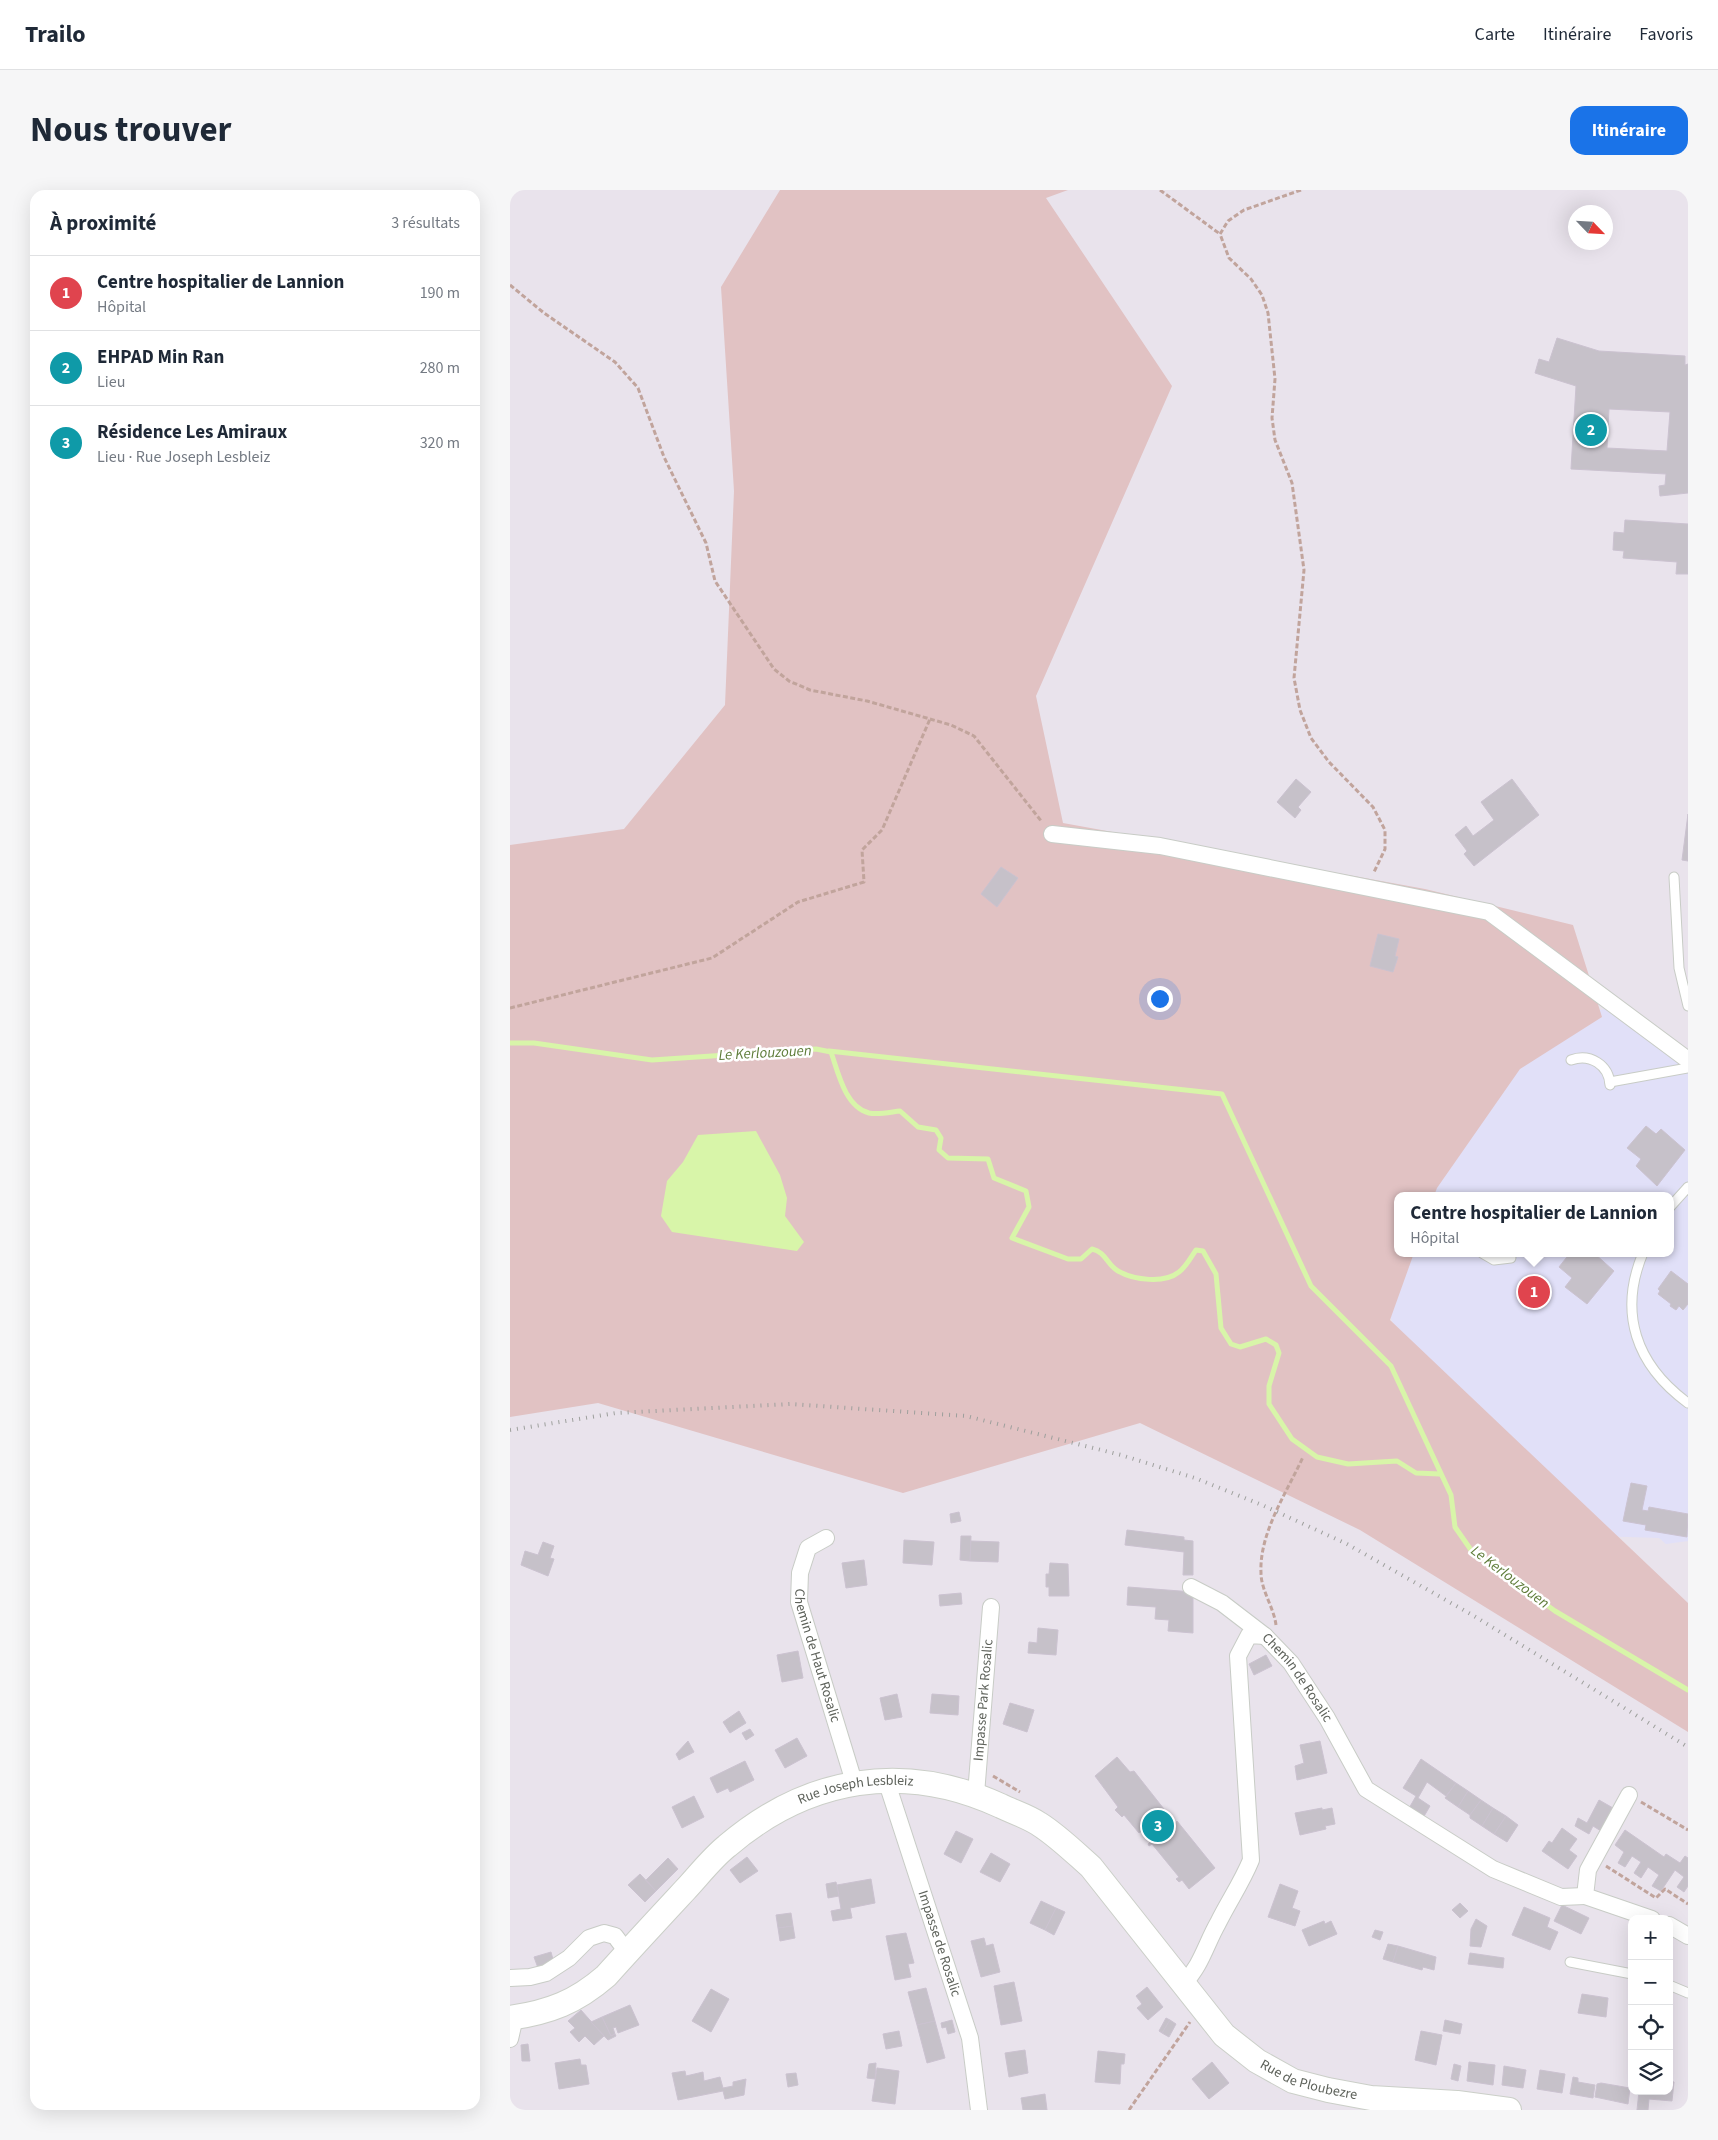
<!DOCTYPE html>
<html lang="fr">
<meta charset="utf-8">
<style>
body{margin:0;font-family:"Source Sans 3",sans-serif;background:#f6f6f7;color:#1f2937}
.controls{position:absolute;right:15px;bottom:15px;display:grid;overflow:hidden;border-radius:10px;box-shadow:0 5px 20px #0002}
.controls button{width:45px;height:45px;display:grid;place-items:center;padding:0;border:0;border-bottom:1px solid #e0e1e3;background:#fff;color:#1f2937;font:25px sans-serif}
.compass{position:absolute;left:1058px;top:15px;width:45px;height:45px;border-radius:50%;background:#fff;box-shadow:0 5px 20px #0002;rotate:115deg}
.you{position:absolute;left:649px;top:808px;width:18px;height:18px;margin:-12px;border:4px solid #fff;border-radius:50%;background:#1a73e8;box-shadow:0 0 0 8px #1a73e833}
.badge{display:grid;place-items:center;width:32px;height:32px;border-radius:50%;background:#1a73e8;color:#fff;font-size:16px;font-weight:700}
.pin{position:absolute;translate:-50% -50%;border:2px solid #fff;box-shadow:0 1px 5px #0006}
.popup{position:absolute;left:884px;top:1002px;width:280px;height:65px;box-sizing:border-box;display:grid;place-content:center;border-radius:10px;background:#fff;filter:drop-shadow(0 1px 4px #0005);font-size:16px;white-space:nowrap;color:#747a83}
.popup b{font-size:19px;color:#1f2937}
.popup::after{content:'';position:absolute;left:50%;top:100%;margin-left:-10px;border:10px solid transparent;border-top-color:#fff}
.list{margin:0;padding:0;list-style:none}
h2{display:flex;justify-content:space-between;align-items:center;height:65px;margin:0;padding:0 20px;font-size:21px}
h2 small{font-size:16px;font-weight:400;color:#747a83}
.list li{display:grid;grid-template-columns:32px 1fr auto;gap:15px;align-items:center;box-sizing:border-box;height:75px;padding:0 20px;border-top:1px solid #e0e1e3}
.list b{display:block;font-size:19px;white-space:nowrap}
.list p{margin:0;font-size:16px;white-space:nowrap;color:#747a83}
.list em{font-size:16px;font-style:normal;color:#747a83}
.icon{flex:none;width:28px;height:28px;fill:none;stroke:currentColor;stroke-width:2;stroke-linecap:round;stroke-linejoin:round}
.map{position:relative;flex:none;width:1178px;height:1920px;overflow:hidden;border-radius:15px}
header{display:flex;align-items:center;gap:30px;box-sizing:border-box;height:70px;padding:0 25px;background:#fff;border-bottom:1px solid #e0e1e3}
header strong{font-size:24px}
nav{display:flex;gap:28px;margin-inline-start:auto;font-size:18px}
.intro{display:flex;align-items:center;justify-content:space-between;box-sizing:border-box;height:120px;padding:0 30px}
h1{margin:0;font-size:35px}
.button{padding:12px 22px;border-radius:15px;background:#1a73e8;color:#fff;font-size:18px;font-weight:700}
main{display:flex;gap:30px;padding:0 30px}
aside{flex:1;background:#fff;border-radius:15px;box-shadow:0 5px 20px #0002}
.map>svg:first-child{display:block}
.medical{fill:#e1e0f8}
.green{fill:#e1c2c3}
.water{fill:#d8f5a9}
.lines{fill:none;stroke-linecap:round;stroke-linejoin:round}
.stream{stroke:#d8f5a9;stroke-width:5}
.building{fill:#c6c1c9;stroke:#cbc2d0;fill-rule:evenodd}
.service-casing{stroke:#c8ccc6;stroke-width:11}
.minor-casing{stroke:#c8ccc6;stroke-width:18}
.secondary-casing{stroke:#cbcfc8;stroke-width:26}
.path{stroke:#c1a49c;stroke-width:3;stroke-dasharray:5 2.5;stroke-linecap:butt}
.service{stroke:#fff;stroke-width:9}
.minor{stroke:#fff;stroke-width:16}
.secondary{stroke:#fff;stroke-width:24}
.rail{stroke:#9d9f9c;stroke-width:4;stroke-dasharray:1 6;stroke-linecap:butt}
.labels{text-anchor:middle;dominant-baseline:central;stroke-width:5;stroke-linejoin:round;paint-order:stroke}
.street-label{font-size:14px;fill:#5e625b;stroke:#fff}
.water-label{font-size:15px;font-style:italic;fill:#5e7c39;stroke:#fff}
</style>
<header>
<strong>Trailo</strong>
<nav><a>Carte</a><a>Itinéraire</a><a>Favoris</a></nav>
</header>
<div class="intro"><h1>Nous trouver</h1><a class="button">Itinéraire</a></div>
<main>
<aside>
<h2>À proximité<small>3 résultats</small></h2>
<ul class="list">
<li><span class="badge" style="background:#e0444e">1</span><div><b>Centre hospitalier de Lannion</b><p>Hôpital</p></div><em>190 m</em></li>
<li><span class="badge" style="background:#0f9aa8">2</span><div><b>EHPAD Min Ran</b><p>Lieu</p></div><em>280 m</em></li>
<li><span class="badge" style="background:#0f9aa8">3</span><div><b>Résidence Les Amiraux</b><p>Lieu · Rue Joseph Lesbleiz</p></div><em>320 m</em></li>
</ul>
</aside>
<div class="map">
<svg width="1178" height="1920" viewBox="0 0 1178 1920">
<rect width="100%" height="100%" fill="#e9e3ec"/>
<path class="medical" d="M1099,818l79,55v478l-22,3 -7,-6 -64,-2 -199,-205 -31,-78h305v-57h-249l115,-156 39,-24z"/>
<path class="green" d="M270,0h288l-22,8 126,188 -136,310 27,127 362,66 148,36 29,92 -82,52 -83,119 -3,8h-36v57h16l-24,67 298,283v129l-328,-202 -220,-107 -237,70 -305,-90 -88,14v-572l114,-16 101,-124 9,-214 -13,-204z"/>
<path class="water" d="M246,941l24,44 7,23 -2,18 19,26 -7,9 -125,-19 -11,-16 6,-35 16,-19 15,-27z"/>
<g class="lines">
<g class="stream">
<path d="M0,853h24l118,17 164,-11 15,3c7,20 14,55 38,61 9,2 22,-1 31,-2l18,16 18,3 5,8 -2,12 9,8 40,1 6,19 32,13 3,16 -17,31 56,21h13l11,-10c14,3 15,16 26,22 16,9 46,13 61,1 7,-5 12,-15 17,-22l7,1 13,23 5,54 10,16 9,3 26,-8 10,6 3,8 -10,33v18l23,35 25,18 31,7 49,-3 19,12 24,1"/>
<path d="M319,861l393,43 89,192 80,80 60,129 4,32 16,23 84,61 133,79"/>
</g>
</g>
<g class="building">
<path d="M1047,148l42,13 86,5v9l3,-1v129l-28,3 -1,-10 6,-1 1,-11 -95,-5 5,-83 -41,-13 4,-14 10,3zM1099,219l61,3 -3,39 -60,-3z"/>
<path d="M1115,330l63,4v50h-12l1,-12 -54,-4 1,-7 -11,-1 1,-18 10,1z"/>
<path d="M786,589l15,13 -13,15 3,3 -6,8 -18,-16z"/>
<path d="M1002,589l27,36 -65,51 -10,-12 3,-3 -12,-16 11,-9 7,10 21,-16 -13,-18z"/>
<path d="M1178,624v47l-6,-1z"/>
<path d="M491,677l17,11 -21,29 -16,-13z"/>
<path d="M868,744l21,5 -4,17 3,1 -5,15 -23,-6z"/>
<path d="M1136,936l10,8 5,-5 24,21 -28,36 -21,-20 5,-7 -14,-11z"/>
<path d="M1060,1063h14l4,4 6,-4 20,18 -27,33 -22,-17 7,-9 -13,-11z"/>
<path d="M1161,1081l17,13v20l-5,6 -4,-4 -3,4 -6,-4 1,-2 -13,-10 2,-3 -2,-2z"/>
<path d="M1121,1293l16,3 -5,24 6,1 1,-4 39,7 -1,23 -42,-7 1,-5 -23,-4z"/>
<path d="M449,1322l2,9 -10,2 -1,-9z"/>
<path d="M617,1340l57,7v3l9,1v34h-10l1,-23 -59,-7z"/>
<path d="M451,1346h10l-1,25 -10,-1z"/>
<path d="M394,1350l30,2 -2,23 -29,-2z"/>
<path d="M461,1351l28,1 -1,20 -28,-1z"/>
<path d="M33,1352l11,4 -4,12 4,1 -6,17 -27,-11 4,-14 13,4z"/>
<path d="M354,1370l3,25 -21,3 -4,-25z"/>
<path d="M540,1373l18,1 1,32h-20v-9h-3v-13h3z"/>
<path d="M618,1397l65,5v41l-25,-2 1,-11 -14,-1 1,-12 -29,-2z"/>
<path d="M451,1403l1,11 -22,2 -1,-11z"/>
<path d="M528,1438l20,2 -2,25 -28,-2 1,-11 8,1z"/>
<path d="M288,1461l5,27 -21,4 -5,-27z"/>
<path d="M756,1465l6,11 -18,9 -5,-11z"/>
<path d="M387,1504l5,23 -17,3 -5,-22z"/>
<path d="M422,1504l27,2 -1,19 -28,-2z"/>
<path d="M500,1513l24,7 -7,22 -24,-8z"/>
<path d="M229,1521l7,12 -16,10 -7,-11z"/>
<path d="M240,1539l4,6 -8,5 -4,-7z"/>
<path d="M287,1548l10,18 -22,12 -10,-18z"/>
<path d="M178,1551l6,11 -15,8 -3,-6z"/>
<path d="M810,1551l7,32 -30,7 -2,-14 9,-3 -4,-18z"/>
<path d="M607,1567l13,15 4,-1 41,52 2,-2 38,47 -26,21 -7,-9 -3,2 -3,-3 3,-2 -27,-33 -3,2 -1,-2 4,-3 -9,-11 -4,3 -15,-18 -2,2 -7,-7 3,-3 -23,-31z"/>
<path d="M911,1569l35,24 -10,13 -19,-14 -9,16 12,8 -7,12 -15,-8 8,-14 -13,-8z"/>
<path d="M235,1571l9,19 -24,12 -2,-4 -11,5 -7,-15z"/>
<path d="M946,1593l12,8 -10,16 -13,-9z"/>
<path d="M958,1601l13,9 -11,15 -12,-8z"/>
<path d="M184,1606l10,21 -22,11 -10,-21z"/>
<path d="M971,1610l12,8 -11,18 -12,-8v-3z"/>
<path d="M1089,1610l14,8 -12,23 -8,-5 -4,8 -14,-8 3,-8 9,5z"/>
<path d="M812,1618v2l10,-2 3,16 -10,2 1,3 -26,6 -5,-22z"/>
<path d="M983,1618l13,8 -12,18 -12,-8z"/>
<path d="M996,1626l12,9 -11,17 -13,-8z"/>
<path d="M1052,1638l15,11 -8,11 8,6 -9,13 -26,-18 7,-10 3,2z"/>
<path d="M1115,1640l39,27 2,-3 14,9 5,-7 3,2v28l-4,6 -7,-5 7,-10 -9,-7 -14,21 -9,-5 7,-11 -11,-8 -7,11 -7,-5 7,-11 -9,-6 -7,11 -7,-4 6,-11 -9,-7z"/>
<path d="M446,1641l17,8 -12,24 -17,-9z"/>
<path d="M481,1663l19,11 -10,18 -20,-10z"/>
<path d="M237,1667l11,14 -18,12 -10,-13z"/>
<path d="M158,1668l10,11 -22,22 -10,-11z"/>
<path d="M130,1684l16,17 -11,11 -17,-17z"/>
<path d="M361,1689l4,24 -25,5 2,10 -19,3 -2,-10 10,-2 -4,-24z"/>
<path d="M326,1692l3,14 -11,2 -2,-14z"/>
<path d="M770,1694l18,7 -6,17 8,3 -5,15 -27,-9z"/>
<path d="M531,1711l15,7 -11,22 -15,-7z"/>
<path d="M950,1713l8,8 -8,7 -8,-8z"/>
<path d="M1052,1715l27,13 -8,16 -27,-13z"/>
<path d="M1014,1717l26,11 -3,9 11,5 -8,18 -38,-15z"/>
<path d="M546,1718l9,4 -11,23 -9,-5z"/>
<path d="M281,1723l2,13 -15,2 -2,-13z"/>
<path d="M966,1729l11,7 -6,21 -11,-1 1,-17z"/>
<path d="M814,1731l1,3 6,-3 6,13 -28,12 -7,-16z"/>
<path d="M283,1736l2,12 -15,3 -2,-13z"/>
<path d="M865,1740l8,2 -3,8 -8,-3z"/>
<path d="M396,1743l8,30 -6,1 3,13 -16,3 -9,-44z"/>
<path d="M474,1748l2,8 7,-2 7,28 -19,5 -10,-36z"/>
<path d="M878,1754l10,2 -5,16 -10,-3z"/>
<path d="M888,1756l38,11 -2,13 -11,-3 -1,3 -29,-8z"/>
<path d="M41,1762l3,11 -16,5 -4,-11z"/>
<path d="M960,1763l34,5 -1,10 -35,-4z"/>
<path d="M504,1792l8,39 -21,4 -7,-39z"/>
<path d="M637,1797l16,20 -15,13 -11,-12 5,-4 -6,-8z"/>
<path d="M416,1798l9,33 -18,4 -9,-33z"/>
<path d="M201,1799l18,10 -18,33 -19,-11z"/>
<path d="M1072,1804l26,4 -2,19 -28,-4z"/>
<path d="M120,1815l9,20 -21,8 -2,-6 -3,1 2,6 -4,2 -9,-19z"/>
<path d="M71,1820l23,26 -10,9 -9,-9 -6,6 -9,-10 5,-4 -7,-7z"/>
<path d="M92,1827l9,19 4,-2 1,2 -8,4 -17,-18z"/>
<path d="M656,1828l4,2 -8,13 -3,-2z"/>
<path d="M442,1830l3,12 -7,2 -2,-7 -4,1 -1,-5z"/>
<path d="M660,1830l6,4 -7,13 -7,-4z"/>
<path d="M935,1830l17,4 -2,10 -17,-3z"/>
<path d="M425,1831l10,37 -18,5 -10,-38z"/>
<path d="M389,1841l3,15 -16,3 -3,-15z"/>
<path d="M911,1841l21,4 -6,30 -21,-5z"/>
<path d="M18,1854l2,17h-8l-1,-16z"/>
<path d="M515,1860l3,23 -19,4 -4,-24z"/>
<path d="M588,1861l27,3 -1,10h-3l-1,20 -25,-2z"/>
<path d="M70,1869l1,6h5l3,19 -30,5 -4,-26z"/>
<path d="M702,1872l17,21 -20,16 -17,-20z"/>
<path d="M959,1872l26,3 -2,20 -26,-4z"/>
<path d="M366,1873l-1,16 -8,-1 2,-14z"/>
<path d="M944,1874l7,2 -3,15 -7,-2z"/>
<path d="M994,1876l22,4 -3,18 -21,-3z"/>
<path d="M367,1878l22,3 -4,33 -23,-3z"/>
<path d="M1030,1880l25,4 -3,19 -25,-4z"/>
<path d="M175,1881l1,5 17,-4 1,9 16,-4 3,11 10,-2v-4l13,-3 -2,16 -19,4 -2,-8 -45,9 -6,-27z"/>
<path d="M286,1883l2,12 -10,2 -2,-13z"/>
<path d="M1063,1887l5,1v4l17,3 -2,13 -23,-4z"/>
<path d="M1159,1891l5,1 -2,19 -23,-2 -1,11h-11l2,-19h30z"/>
<path d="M1091,1893l29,5 -2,16 -33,-7 2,-13z"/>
<path d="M535,1904l2,16h-24l-2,-12z"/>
</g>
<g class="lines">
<g class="service-casing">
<g id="service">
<path d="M1164,687l5,91 9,38"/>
<path d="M1061,870c19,-7 38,5 39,25"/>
<path d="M1100,892l78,-14"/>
<path d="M1160,1017l18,-20"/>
<path d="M972,1063l12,7 17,-2"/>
<path d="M1133,1063c-25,60 -7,112 45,150"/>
<path d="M1060,1772l62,12"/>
<path d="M1159,1795l19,8"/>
</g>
</g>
<g class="minor-casing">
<g id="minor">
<path d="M542,644l108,12 329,66 199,148"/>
<path id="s1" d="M316,1348l-18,10 -8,25 -1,29 55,180"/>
<path id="s2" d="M681,1397l31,16 43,33 26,27 36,55 39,71 127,80 68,28 24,-1"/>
<path id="s3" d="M376,1590l84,258 9,72"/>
<path id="s4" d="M466,1604l15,-187"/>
<path d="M1119,1605l-41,75 -3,26 67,23"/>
<path d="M1159,1735l19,11"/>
<path d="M0,1788l20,-1 16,-4 23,-15 20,-20 15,-5 11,3 12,16"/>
<path d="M674,1793c17,-17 22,-39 34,-60 11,-22 24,-41 33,-63l-13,-204 11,-21 16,1"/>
<path d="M0,1849l5,-22"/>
</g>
</g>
<g class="secondary-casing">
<g id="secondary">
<path id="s5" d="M0,1828c40,-6 66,-16 96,-42 26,-29 53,-58 79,-86 14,-15 27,-32 42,-44 81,-69 177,-85 274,-40 12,6 26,10 38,18 19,12 35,28 52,43l133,168 33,26 36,20 35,9 43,8 86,5 52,7"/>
</g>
</g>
<g class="path">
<path d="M650,0l60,44"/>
<path d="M791,0l-57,20 -16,11 -8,13 9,24 22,21 11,16 6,18 7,66 -3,39 3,22 17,43 12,87 -10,108 6,32 11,28 18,24 44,45 12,23v19l-11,23"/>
<path d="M0,95l34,28 71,49 23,26 26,69 42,86 9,38 59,88 15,12 21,9 57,11 84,24 23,11 68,86"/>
<path d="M0,818l202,-50 86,-56 66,-20 -2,-32 20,-20 48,-111"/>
<path d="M766,1435c-2,-17 -15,-35 -15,-52 -2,-40 26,-81 42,-116"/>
<path d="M483,1586l27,16"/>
<path d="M1131,1612l47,28"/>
<path d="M1096,1676l50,32 9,-9 23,15"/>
<path d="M619,1920l61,-88"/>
</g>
<use href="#service" class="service"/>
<use href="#minor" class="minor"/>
<use href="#secondary" class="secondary"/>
<path class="rail" d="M0,1240l106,-17 174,-9 176,12 155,39 74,23 67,27 85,39 127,72 214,131"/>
</g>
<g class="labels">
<g class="street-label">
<text stroke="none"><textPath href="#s1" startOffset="132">Chemin de Haut Rosalic</textPath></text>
<text stroke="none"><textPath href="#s2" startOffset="142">Chemin de Rosalic</textPath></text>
<text stroke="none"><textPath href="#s4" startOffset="94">Impasse Park Rosalic</textPath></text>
<text stroke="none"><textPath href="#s5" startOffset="428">Rue Joseph Lesbleiz</textPath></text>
<text stroke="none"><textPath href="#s3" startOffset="172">Impasse de Rosalic</textPath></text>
<text stroke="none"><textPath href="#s5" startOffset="1000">Rue de Ploubezre</textPath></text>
</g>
<g class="water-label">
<text transform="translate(255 863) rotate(-3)">Le Kerlouzouen</text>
<text transform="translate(1000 1387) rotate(37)">Le Kerlouzouen</text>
</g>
</g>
</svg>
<div class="controls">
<button>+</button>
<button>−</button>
<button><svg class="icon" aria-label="locate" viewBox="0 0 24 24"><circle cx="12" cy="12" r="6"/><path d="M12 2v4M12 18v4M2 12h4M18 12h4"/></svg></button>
<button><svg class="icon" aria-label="layers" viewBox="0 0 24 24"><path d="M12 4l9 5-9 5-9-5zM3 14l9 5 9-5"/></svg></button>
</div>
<svg class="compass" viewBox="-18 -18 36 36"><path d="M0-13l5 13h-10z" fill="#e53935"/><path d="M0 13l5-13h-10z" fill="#747a83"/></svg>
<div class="you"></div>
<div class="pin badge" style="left:1024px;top:1102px;background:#e0444e">1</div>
<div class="popup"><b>Centre hospitalier de Lannion</b>Hôpital</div>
<div class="pin badge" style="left:1081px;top:240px;background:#0f9aa8">2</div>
<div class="pin badge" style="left:648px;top:1636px;background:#0f9aa8">3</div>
</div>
</main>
